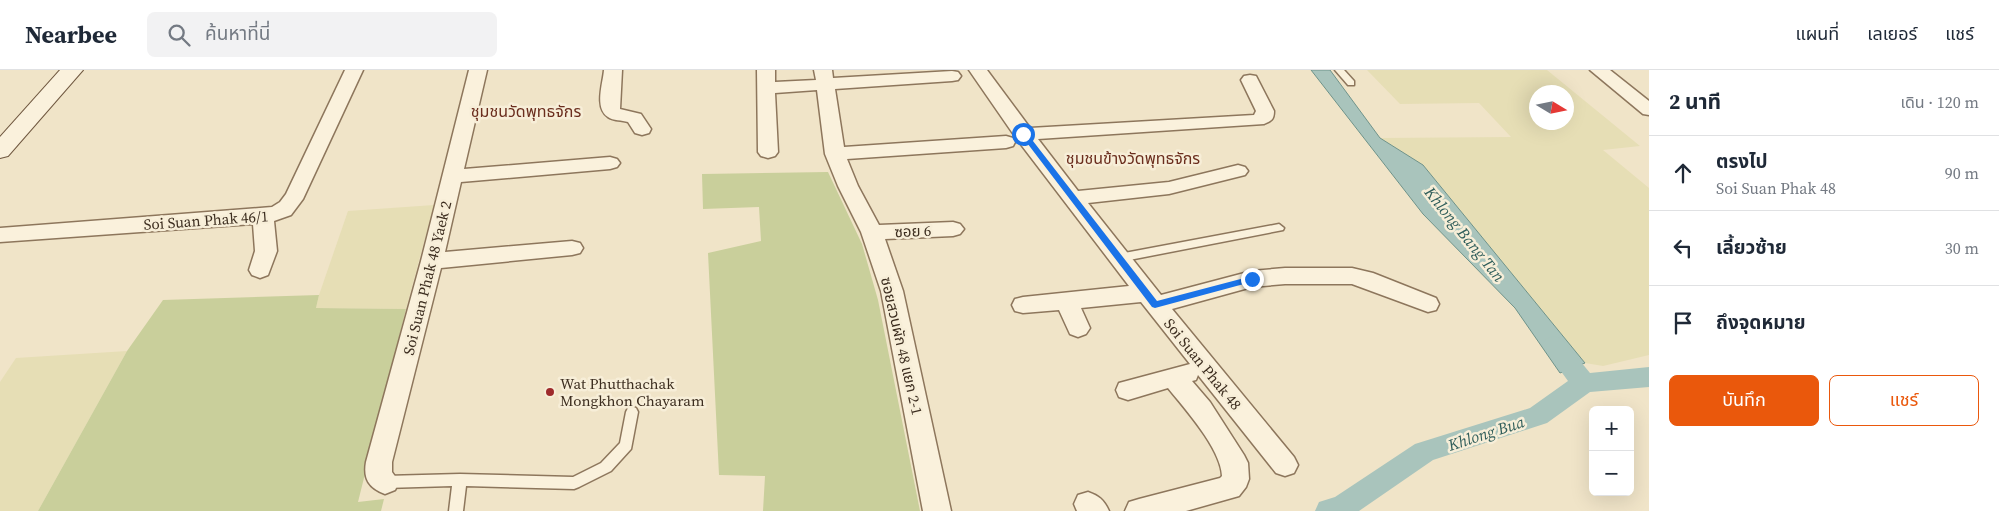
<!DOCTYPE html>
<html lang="th">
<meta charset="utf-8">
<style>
body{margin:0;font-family:"Source Serif 4","Noto Sans Thai",serif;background:#f2f2f3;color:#1f2937}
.controls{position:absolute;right:15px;bottom:15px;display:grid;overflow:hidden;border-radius:8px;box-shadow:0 5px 20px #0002}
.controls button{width:45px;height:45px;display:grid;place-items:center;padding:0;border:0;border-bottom:1px solid #e0e1e3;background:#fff;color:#1f2937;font:25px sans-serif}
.compass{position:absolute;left:1529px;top:15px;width:45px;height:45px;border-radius:50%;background:#fff;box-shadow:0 5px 20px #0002;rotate:100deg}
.stop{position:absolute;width:15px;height:15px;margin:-11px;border:4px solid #1a73e8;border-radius:50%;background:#fff}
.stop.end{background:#1a73e8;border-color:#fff;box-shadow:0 1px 5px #0008}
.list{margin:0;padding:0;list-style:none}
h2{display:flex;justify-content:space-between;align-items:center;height:65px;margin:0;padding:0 20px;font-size:21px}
h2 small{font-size:16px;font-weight:400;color:#747a83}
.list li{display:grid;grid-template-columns:32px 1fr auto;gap:15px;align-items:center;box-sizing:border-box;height:75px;padding:0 20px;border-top:1px solid #e0e1e3}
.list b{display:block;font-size:19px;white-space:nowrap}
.list p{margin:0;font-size:16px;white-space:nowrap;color:#747a83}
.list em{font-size:16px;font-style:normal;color:#747a83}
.actions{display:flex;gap:10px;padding:15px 20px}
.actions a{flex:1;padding:11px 0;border:1px solid #ea580c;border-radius:8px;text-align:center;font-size:18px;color:#ea580c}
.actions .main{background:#ea580c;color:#fff}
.icon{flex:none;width:28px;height:28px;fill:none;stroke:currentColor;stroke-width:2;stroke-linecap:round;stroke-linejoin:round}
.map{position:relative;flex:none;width:1649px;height:441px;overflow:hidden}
header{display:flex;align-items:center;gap:30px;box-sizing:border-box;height:70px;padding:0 25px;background:#fff;border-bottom:1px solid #e0e1e3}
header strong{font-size:24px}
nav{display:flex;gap:28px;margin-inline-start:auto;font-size:18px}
.search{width:350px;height:45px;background:#f2f2f3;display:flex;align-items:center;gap:12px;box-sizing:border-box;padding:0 18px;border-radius:8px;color:#747a83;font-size:19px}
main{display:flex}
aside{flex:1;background:#fff}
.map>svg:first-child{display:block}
.farmland{fill:#e6deb5;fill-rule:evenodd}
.green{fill:#c9cf9b}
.water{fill:#a9c4bc;stroke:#6f938a}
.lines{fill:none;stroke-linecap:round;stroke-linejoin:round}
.canal{fill:#a9c4bc;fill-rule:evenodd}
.lane-casing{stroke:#8d765c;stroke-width:3}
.street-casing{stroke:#8d765c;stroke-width:3}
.secondary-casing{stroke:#6f573f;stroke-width:2}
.lane{fill:#faf1dc;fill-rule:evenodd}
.street{fill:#faf1dc;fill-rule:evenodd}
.secondary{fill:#faf1dc;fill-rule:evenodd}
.route{fill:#1a73e8}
.poi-dot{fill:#9e2a2b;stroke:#f7eed8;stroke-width:2}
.labels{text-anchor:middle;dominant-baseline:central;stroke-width:5;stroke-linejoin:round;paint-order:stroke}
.street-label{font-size:15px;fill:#3d2e20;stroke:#f7eed8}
.poi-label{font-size:15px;fill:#3d2e20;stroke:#f7eed8;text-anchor:start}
.neighbourhood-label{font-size:16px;fill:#6b2e1e;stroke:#f7eed8}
.water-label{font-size:16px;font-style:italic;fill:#2f5d5a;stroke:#f7eed8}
</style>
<header>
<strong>Nearbee</strong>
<div class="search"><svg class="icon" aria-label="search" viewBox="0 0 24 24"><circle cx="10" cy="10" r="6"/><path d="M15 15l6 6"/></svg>ค้นหาที่นี่</div>
<nav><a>แผนที่</a><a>เลเยอร์</a><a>แชร์</a></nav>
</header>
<main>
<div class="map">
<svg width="1649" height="441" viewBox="0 0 1649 441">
<rect width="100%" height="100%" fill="#f0e4c8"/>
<g class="farmland">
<path d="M1367,0h180l93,76 -37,4 46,38v167l-46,11 -18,-3 -162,-198 -43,-27 131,-1 -32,-34 -79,1zM1536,22h30v30h-30z"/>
<path d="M434,135l-28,104 -90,-1 3,-13 29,-84z"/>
<path d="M127,281l-89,160h-38v-129l16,-24z"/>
</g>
<g class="green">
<path d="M828,102l34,72 16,56 42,211h-157l2,-35 -46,-1 -11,-222 53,-12 -2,-34 -56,2 -1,-35z"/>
<path d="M319,225l-3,13 90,1 -48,193 26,-3 -3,12h-343l89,-160 36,-51z"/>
</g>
<path class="water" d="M1311,0h19l50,68 43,27 162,198 -25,10 -45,-65 -92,-94z"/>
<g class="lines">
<path class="canal" d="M1554,266l8,3 28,34 59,-6v20l-59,5 -43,31 -114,37 -74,51h-44l4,-9 16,-5 80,-53 115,-36 38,-27 -26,-36 4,-6z"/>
<g class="lane-casing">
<g id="lane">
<path d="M1335,0h9l10,11v4h-6z"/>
<path d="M1279,154l5,4 -1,2 -164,32 -5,-4 5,-4z"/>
<path d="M632,337l4,1 2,4 -7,37 -20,22 -32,16 -5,2 -108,-3 -3,25h-14l3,-25 -67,2 -5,-2 -2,-4 2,-4 5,-2 75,-2 113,3 28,-14 19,-20 6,-31 2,-4z"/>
</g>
</g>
<g class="street-casing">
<g id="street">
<path d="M345,0h18l-60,129 -12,16 -17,6 3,30 -9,24 -8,3 -8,-3 -3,-5 6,-19 -2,-27 -253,18v-14l272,-21 8,-5 6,-8z"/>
<path d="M469,0h18l-23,99 146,-12 7,2 3,4 -3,4 -7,2 -149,13 -16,70 127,-11 8,2 3,5 -3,5 -8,2 -131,13 -49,194v10l7,10 -4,8 -10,4c-16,-6 -22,-15 -19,-32l55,-201z"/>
<path d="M604,0h18l-2,39 21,5 10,15 -2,4 -7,2 -7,-2 -7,-11c-6,-2 -15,-1 -20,-5 -14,-9 -5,-34 -4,-47z"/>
<path d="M757,0h18v12l41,-2 -2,-10h18l1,8 119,-7 6,1 3,4 -3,4 -6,1 -117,8 9,58 162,-11 7,2 2,4 -2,4 -7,2 -159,11 11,27 21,39 74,-3 7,2 4,5 -4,5 -7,2 -68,3 18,52 48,220h-28l-42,-220 -20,-59 -23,-46 -13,-32 -8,-64 -42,3 3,59 -3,4 -7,2 -7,-2 -3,-4z"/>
<path d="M969,0h18l43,58 224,-13 2,-4 -15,-31 3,-4 6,-1 6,1 18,35c0,9 -3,10 -10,13l-226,15 40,52 91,-9 69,-17 7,2 3,4 -3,4 -76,19 -81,9 73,92 91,-24 33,-3h67l21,5 63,25 3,6 -3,6 -8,2 -76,-28h-67l-33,3 -80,22 122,148 4,8 -4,8 -9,3 -9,-3 -78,-98 -2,5 -4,1 18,21 34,53 4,8 1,16 -3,8 -7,9 -53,15h-61l4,-9 10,-3 81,-21 2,-2c-1,-27 -37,-67 -54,-88l-40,12 -9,-3 -3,-7 3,-7 71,-19 -49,-62 -60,6 9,20 -4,6 -8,3 -8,-3 -11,-24 -36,3 -8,-2 -3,-6 3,-6 8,-2 106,-11 -113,-148z"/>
<path d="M1590,0h20l39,31v14l-6,-1z"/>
<path d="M1088,422c11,4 16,8 21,19h-32l-3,-7 4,-9z"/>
</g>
</g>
<g class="secondary-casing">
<path id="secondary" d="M60,0h23l-75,86 -8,2v-21z"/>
</g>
<use href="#lane" class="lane"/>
<use href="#street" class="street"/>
<use href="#secondary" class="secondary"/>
</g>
<path class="route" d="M1021,62h5l131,169 95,-25 3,1v4l-100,27 -3,-1 -131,-172z"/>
<circle class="poi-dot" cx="550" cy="322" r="5"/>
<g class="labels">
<g class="street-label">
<text transform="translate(206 150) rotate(-4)">Soi Suan Phak 46/1</text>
<text transform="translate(913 161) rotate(-2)">ซอย 6</text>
<text transform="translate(427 208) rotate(-76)">Soi Suan Phak 48 Yaek 2</text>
<text transform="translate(902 276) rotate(77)">ซอยสวนผัก 48 แยก 2-1</text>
<text transform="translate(1203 294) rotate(51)">Soi Suan Phak 48</text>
</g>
<g class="poi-label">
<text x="560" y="313">Wat Phutthachak<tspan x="560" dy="17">Mongkhon Chayaram</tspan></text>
</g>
<g class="neighbourhood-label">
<text x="526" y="41">ชุมชนวัดพุทธจักร</text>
<text x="1133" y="88">ชุมชนข้างวัดพุทธจักร</text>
</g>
<g class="water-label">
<text transform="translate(1465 164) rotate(51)">Khlong Bang Tan</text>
<text transform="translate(1486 363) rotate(-18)">Khlong Bua</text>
</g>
</g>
</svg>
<div class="controls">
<button>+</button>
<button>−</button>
</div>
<svg class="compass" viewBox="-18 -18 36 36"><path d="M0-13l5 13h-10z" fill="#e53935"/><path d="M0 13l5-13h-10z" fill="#747a83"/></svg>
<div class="stop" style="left:1023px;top:64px"></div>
<div class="stop end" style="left:1252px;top:209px"></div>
</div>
<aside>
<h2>2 นาที<small>เดิน · 120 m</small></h2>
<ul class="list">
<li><svg class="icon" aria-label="ahead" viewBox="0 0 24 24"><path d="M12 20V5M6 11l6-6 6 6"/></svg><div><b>ตรงไป</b><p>Soi Suan Phak 48</p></div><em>90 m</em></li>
<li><svg class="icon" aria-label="left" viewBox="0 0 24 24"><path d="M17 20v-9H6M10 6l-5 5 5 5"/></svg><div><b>เลี้ยวซ้าย</b></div><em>30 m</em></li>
<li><svg class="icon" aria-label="arrive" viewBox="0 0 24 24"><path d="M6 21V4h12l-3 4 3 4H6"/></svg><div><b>ถึงจุดหมาย</b></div></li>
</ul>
<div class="actions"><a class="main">บันทึก</a><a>แชร์</a></div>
</aside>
</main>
